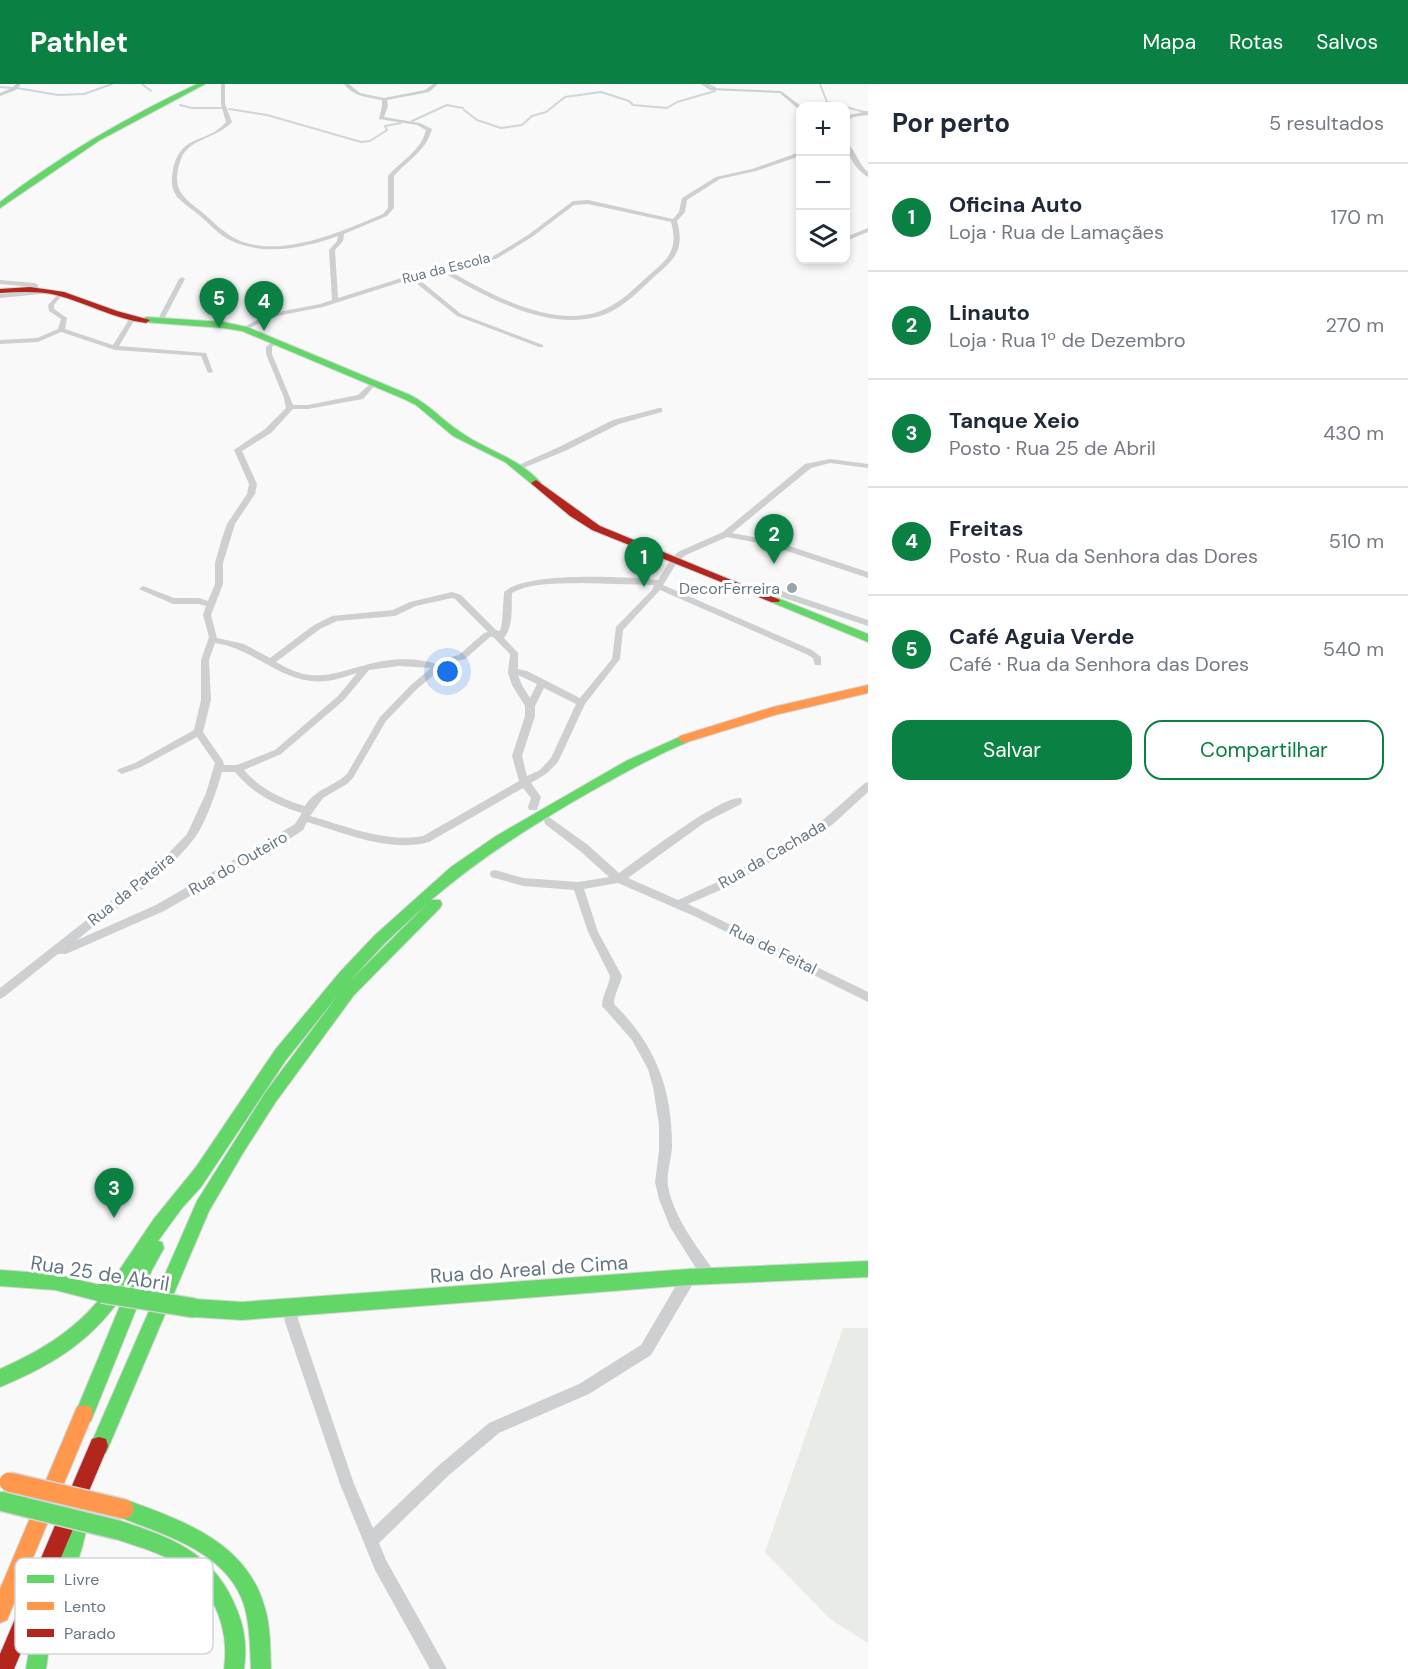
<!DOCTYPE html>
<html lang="pt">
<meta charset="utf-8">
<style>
body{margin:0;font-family:"DM Sans",sans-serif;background:#f6f6f7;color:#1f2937}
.controls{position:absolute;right:18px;top:18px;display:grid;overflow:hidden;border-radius:12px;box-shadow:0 3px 9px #0003}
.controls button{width:54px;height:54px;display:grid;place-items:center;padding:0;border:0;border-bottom:2px solid #e0e1e3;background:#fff;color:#1f2937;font:30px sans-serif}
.you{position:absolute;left:448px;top:588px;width:21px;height:21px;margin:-15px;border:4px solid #fff;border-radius:50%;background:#1a73e8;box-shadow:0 0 0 9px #1a73e833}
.badge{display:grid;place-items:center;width:39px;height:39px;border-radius:50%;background:#0b8043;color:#fff;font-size:20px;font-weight:700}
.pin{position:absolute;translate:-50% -50px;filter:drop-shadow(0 2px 3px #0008)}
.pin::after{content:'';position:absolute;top:32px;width:21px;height:18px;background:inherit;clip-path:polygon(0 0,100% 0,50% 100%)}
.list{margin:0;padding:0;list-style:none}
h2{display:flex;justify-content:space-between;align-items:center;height:78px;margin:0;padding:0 24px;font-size:26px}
h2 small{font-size:20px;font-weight:400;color:#747a83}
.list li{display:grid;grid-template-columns:39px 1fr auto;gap:18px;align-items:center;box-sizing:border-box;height:108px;padding:0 24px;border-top:2px solid #e0e1e3}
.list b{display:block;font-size:22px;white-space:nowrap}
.list p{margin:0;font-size:20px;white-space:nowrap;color:#747a83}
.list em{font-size:20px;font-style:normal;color:#747a83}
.actions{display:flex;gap:12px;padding:18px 24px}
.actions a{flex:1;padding:14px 0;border:2px solid #0b8043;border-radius:18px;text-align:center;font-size:21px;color:#0b8043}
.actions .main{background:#0b8043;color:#fff}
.icon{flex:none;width:33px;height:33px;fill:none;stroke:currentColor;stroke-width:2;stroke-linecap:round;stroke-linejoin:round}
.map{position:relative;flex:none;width:868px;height:1585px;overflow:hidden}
header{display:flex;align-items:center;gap:36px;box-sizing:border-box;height:84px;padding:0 30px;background:#0b8043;color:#fff}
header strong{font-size:28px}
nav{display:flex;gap:33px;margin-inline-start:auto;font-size:21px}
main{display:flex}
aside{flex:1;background:#fff}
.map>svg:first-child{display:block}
.green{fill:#e8ebe6}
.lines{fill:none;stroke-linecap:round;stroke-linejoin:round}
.stream{stroke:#ced6d9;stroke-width:2}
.fast-casing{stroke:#d5d6d7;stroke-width:2}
.slow-casing{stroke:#d5d6d7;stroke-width:2}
.jam-casing{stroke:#d5d6d7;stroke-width:2}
.street{fill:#cecfd0;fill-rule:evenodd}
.fast{fill:#63d668;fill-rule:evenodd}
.slow{fill:#ff974d;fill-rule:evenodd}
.jam{fill:#b3261e;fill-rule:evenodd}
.fast-bridge-casing{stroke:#d5d6d7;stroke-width:22;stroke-linecap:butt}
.slow-bridge-casing{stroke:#d5d6d7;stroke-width:22;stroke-linecap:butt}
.fast-bridge{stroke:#63d668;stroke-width:19}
.slow-bridge{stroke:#ff974d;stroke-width:19}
.poi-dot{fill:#99a4ac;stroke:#fff;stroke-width:2}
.labels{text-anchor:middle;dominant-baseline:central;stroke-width:6;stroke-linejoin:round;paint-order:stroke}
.far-street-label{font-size:14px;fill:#657683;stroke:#fff}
.poi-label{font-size:16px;fill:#657683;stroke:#fff;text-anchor:end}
.street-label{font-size:16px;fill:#657683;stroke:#fff}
.near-street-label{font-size:20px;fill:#657683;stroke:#fff}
.key{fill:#fff;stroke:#d1d6da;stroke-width:1.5}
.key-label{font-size:16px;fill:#657683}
</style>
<header>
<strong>Pathlet</strong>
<nav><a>Mapa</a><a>Rotas</a><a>Salvos</a></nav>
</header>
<main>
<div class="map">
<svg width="868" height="1585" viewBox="0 0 868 1585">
<rect width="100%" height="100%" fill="#f9f9f9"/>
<path class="green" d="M843,1244h25v315l-38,-24 -65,-67z"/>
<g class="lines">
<g class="stream">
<path d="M142,0l9,7"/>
<path d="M707,0l8,4"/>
<path d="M820,0l7,18 18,4"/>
<path d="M0,3l13,1"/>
<path d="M17,4l41,7 26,-1 28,-10"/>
<path d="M180,21l12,3h30"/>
<path d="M846,23l22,6"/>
<path d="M229,25l38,6 94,27 9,-1 17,-11 -2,-4 16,-3"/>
<path d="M464,26l13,10 24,8 21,-3 10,-9 14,-4 19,-15 36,-5 28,9 4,4 34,3 10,-6 38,-11"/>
<path d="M412,37l35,-16 16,3"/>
</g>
<g class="fast-casing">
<g id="fast">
<path d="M197,0h8l-105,56 -100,68v-6c61,-47 127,-85 197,-118z"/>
<path d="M146,233l77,5 24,5 163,68c19,9 32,25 49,36 27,20 58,25 82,52l-5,3 -3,-1 -28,-23 -52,-26 -37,-31 -12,-6 -162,-68 -19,-3 -80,-6 -1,-2z"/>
<path d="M775,513l93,37v8l-97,-40v-4z"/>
<path d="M684,651l4,1 2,3 -2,3c-34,14 -66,32 -98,50 -56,32 -110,66 -159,108h9l2,4 -2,4 -86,87 -79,108 -32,50 -34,58 -103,242 -7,2 -7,-2 -2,-7 107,-245 68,-108 73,-98 -52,65 -85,127 -19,21 -24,33 4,1 2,6 -12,22 -61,151 -7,2 -7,-2 -2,-7 52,-125c-33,51 -72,75 -127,98v-18c38,-17 71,-36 98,-68l-43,-11 -55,-4v-16l55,4 53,13 45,-67 43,-53 79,-117 65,-78 35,-37 76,-68 45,-31 130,-75zM428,819l-79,79 36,-39z"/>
<path d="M868,1177v16l-179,8 -447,35 -48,-3 -6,-3 -3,-6 3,-6 6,-3 48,3 447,-33z"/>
<path d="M78,1415l7,3c12,30 -25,98 -33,130 -3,12 -4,25 -6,37h-20l6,-37 31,-86 8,-44z"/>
<path d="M124,1415c57,21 121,42 140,106 7,21 6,43 7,64h-20c-1,-21 -1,-44 -7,-64 -17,-54 -81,-70 -127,-89l-3,-7 3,-7z"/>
<path d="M118,1436c55,18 97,33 119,90 8,19 10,39 7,59h-20c7,-49 -17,-92 -61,-113 -17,-8 -35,-12 -52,-19l-3,-7 3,-7z"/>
</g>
</g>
<g class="slow-casing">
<g id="slow">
<path d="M868,601v8l-93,22 -91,28 -6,-4 2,-3 93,-29z"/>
<path d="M84,1321l7,2 2,7 -86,206 -7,3v-34l77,-182z"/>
</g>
</g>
<g class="jam-casing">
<g id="jam">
<path d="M30,203l34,5 53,19 33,9 -4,3c-32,-4 -59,-20 -90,-28 -18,-4 -37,-3 -56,-2v-4z"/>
<path d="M536,396l64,46 180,74 -1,2h-8l-179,-72 -22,-14 -37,-31 -2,-2z"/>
<path d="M99,1353l7,2 2,7 -94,223h-14v-15l92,-215z"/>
</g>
</g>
<g class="street">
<path d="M16,0h5l-5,6 -16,6v-3l12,-5z"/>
<path d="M221,0h4v20l7,18c-14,16 -43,16 -51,37 -9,25 -3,35 17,50 12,9 22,21 36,29 43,23 109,-7 149,-24l5,-6v-32c14,-16 33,-25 38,-46l-9,-5 -38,-6 3,-13v-6c-15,-3 -28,-3 -38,-16h5l11,9 24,5 41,-8 8,-6h5l-9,8 -42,8 1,6 -4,11 36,6 12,6c-6,22 -24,31 -38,47v32l-7,8 -43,18 -1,7 -8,9 3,48 92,-29 62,-12 36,-22 45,-34 15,-1 85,19 6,-7 3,-14 34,-21 36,-8 48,-17v4l-44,15 -36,8 -33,21 -2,12 -8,9c8,28 -2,38 -22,55 -14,13 -29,29 -47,37 -54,23 -122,-16 -169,-43l-23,7 45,37 82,31v2h-4l-82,-31 -46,-37 -88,28 -51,10 -28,14 -2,-1v-2l26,-14 52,-10 12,-4 -3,-50 8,-9 1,-5c-33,12 -73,20 -106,5 -13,-5 -22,-17 -33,-26 -7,-6 -15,-11 -22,-18 -6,-9 -6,-16 -4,-27 8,-38 34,-25 53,-48l-5,-18zM588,120l83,18c8,28 -3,37 -23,54 -13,12 -27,26 -43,33 -49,23 -117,-16 -159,-40l50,-10 36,-22 42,-32z"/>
<path d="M701,0h5l5,4 70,3 20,15 -1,3h-2l-18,-16 -70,-3z"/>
<path d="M868,27v4l-15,2 -7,5v-3l3,-4z"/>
<path d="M846,58c10,8 12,22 22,30v5c-11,-6 -22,-23 -22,-35z"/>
<path d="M868,144v4l-22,9v-4z"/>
<path d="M182,193l3,2 -22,42 -5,1 -1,-1 22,-42z"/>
<path d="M0,196l35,3 3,2v5l13,-1 3,2 -3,2 -51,5v-4l35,-3 -3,-4 -32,-3z"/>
<path d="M60,208l3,2 -9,11v4l13,9 -2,11 48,16 17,-27h4l1,1 -16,27 87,7 7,19 -5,1 -7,-17 -86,-6 -54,-18 -23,10 -38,2v-4l37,-2 21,-9 3,-10 -12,-8 -1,-6z"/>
<path d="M274,256l3,2 -5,5v7l21,51h15l50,-10 14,-13 5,1 -14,16 -55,10h-15l-22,24 -29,18 15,33 -2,10 -20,30 -12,39v21l-12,31 6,23 27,6 26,14 44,-33 18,-9 61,-6 17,-8 42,-10 9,3 35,35 4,1 2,-9 2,-30c23,-21 122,-15 154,-12l14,-23 8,-6 43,-19 82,-68 25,-5 38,5v4l-38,-5 -19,5 -79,65 42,8 94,31v6l-99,-33 -42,-8 -41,18 -8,6 -15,24 149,65 9,7v8h-6l-2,-7 -7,-4 -146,-64 -37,40 -3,29 -35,45 -27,58 -12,12 -15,9 10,14 -4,13h-8l-1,-3 3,-9 -8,-10 -94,54c-40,11 -84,-9 -122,-20l-4,8 -15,10 -124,71 -98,43h-8l-54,43 -4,2v-11l159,-125 28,-29 19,-41 9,-30 -18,-26 -56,30 -19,7 -5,-3 2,-2 16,-6 59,-33 7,-30v-40l8,-23 -6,-22 3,-9 -7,-2h-26l-34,-15 4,-3 31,12h25l9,3 7,-17v-21l7,-25 5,-14 20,-30 2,-10 -15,-34 31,-21 21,-21 -2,-10 -18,-44v-7zM580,499l74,2 -2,5 -36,37 -4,32 -32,39 -53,-27 -9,-2v-16l-14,-15c10,-13 7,-29 8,-45 19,-11 46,-9 68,-10zM452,514l3,1 33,33 -4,1 -25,22 -17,4 -6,5c-23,-8 -51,-5 -74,2 -17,4 -33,11 -51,9 -13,-1 -24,-7 -35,-13l44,-33 17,-8 58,-5 21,-10zM490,553h3l17,17 -2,19 4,12 13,21v10l-13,40 7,25 -96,55c-38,7 -77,-10 -113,-20l13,-18 24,-14 6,-6 33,-57 31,-32 31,-26 17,-4zM215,559c36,5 61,34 96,38 16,2 31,-3 46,-8l-19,23 -63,54 -38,15h-13l-1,-4 -20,-29 8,-32 -2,-40zM399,582l32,2 -20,17 -31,32 -33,57c-14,13 -32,15 -42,32 -23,-7 -45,-17 -61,-36l37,-16 63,-54 25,-30zM518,591l19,9 -7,14 -8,-13zM544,604l32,16 -25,54 -11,12 -13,6 -5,-20 13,-40v-10zM222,688h13c18,22 41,33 67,41l-7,11 -139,81 -79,35c39,-32 85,-61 116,-100 12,-14 24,-50 29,-68z"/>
<path d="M659,324h3v4l-43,12 -54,27 -44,18 -7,-2 45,-20 54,-27z"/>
<path d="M770,503l98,33v6l-99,-33 -12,2 -4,-3 1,-2z"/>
<path d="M868,698v10l-36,33 -100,60 -44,19 180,88v10l-174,-86 -76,-33 -34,6 14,43 24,44c-2,10 -8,18 -8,28 41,40 58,84 58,141 0,14 -6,27 -4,41 6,32 28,59 46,85l2,5 -2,5 -5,1 -5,-1 -34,-54 -11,-28 -4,-17 4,-31v-26l-6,-38 -5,-18 -16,-29 -30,-34c0,-11 7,-19 8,-30l-22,-44 -14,-42 -51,-4 -32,-9 -1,-3 1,-3 4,-1 28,8 55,4 31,-5 -29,-26 -35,-27 -1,-3 1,-3 4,-1 39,28 31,28c20,-14 102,-78 122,-75l1,3 -1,3 -37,19 -76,55 50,22 46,-21 100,-60 41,-36z"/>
<path d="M689,1186l5,2 2,5 -2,5 -43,73 -62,39 -90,39 -51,43 -69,67 7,17 61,109h-17l-55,-99 -35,-86 -55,-162 -3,-16 2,-5 5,-2 5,2 5,21 55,162 19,44 65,-62 51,-43 90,-39 62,-39 43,-73z"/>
</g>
<use href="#fast" class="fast"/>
<use href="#slow" class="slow"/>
<use href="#jam" class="jam"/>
<g class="fast-bridge-casing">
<g id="fast-bridge">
<path d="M102,1209l92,15"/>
<path d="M0,1417l118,29"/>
</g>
</g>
<g class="slow-bridge-casing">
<path id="slow-bridge" d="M9,1398l115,27"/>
</g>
<use href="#fast-bridge" class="fast-bridge"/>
<use href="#slow-bridge" class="slow-bridge"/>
</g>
<circle class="poi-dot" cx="792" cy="504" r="6"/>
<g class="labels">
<g class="far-street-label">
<text transform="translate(446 184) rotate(-14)">Rua da Escola</text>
</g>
<g class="poi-label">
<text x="780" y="504">DecorFerreira</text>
</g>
<g class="street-label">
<text transform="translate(772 770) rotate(-30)">Rua da Cachada</text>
<text transform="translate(238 779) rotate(-30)">Rua do Outeiro</text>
<text transform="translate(131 805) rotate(-39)">Rua da Pateira</text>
<text transform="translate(773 865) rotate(26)">Rua de Feital</text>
</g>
<g class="near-street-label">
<text transform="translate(529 1185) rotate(-4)">Rua do Areal de Cima</text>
<text transform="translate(100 1189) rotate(9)">Rua 25 de Abril</text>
</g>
</g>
<rect x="15" y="1474" width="198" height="96" rx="9" class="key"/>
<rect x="27" y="1491" width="27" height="8" fill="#63d668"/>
<rect x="27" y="1518" width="27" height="8" fill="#ff974d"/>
<rect x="27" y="1545" width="27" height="8" fill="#b3261e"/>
<g class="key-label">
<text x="64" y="1501">Livre</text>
<text x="64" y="1528">Lento</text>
<text x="64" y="1555">Parado</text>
</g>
</svg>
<div class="controls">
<button>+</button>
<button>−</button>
<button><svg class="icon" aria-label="layers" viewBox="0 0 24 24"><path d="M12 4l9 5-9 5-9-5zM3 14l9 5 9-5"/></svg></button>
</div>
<div class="you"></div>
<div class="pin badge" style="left:644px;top:503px">1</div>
<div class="pin badge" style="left:774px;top:480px">2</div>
<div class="pin badge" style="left:114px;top:1134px">3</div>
<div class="pin badge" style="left:264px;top:247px">4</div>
<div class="pin badge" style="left:219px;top:244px">5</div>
</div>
<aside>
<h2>Por perto<small>5 resultados</small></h2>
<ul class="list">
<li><span class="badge">1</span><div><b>Oficina Auto</b><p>Loja · Rua de Lamaçães</p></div><em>170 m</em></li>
<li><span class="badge">2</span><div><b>Linauto</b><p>Loja · Rua 1º de Dezembro</p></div><em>270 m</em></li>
<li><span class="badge">3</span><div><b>Tanque Xeio</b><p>Posto · Rua 25 de Abril</p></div><em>430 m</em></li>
<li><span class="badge">4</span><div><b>Freitas</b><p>Posto · Rua da Senhora das Dores</p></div><em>510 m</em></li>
<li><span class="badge">5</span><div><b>Café Aguia Verde</b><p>Café · Rua da Senhora das Dores</p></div><em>540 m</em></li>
</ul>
<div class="actions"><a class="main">Salvar</a><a>Compartilhar</a></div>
</aside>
</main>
